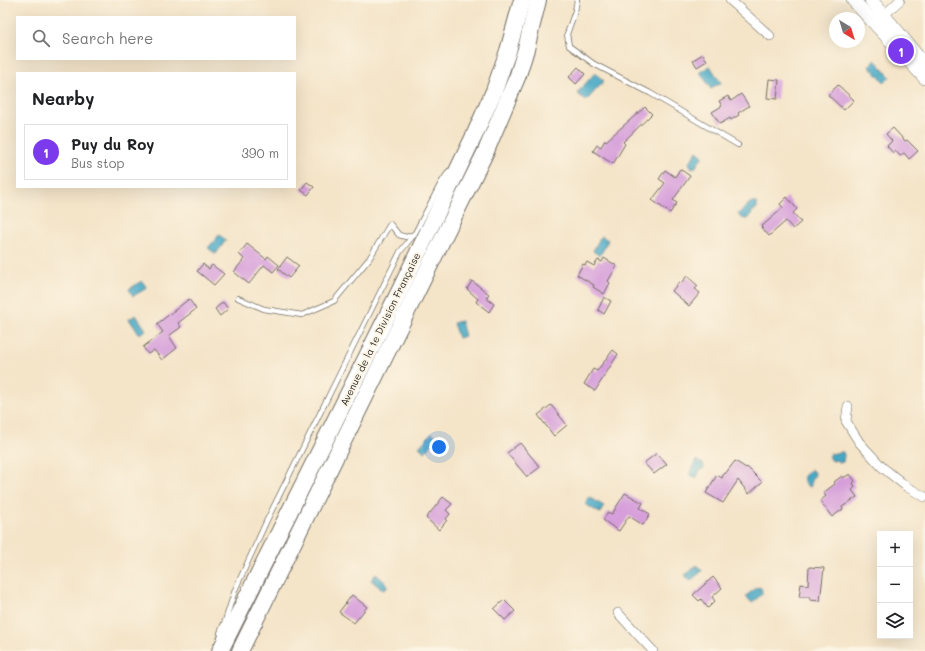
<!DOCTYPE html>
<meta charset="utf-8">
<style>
body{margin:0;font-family:Mali,sans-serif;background:#f2f2f2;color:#202124}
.controls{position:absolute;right:12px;bottom:12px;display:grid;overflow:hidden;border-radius:0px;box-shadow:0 4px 16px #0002}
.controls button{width:36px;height:36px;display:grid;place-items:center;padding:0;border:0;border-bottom:1px solid #e0e0e0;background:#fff;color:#202124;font:20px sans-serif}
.compass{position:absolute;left:829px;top:12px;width:36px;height:36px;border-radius:50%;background:#fff;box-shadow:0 4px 16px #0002;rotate:142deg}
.you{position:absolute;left:439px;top:447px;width:14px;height:14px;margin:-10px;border:3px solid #fff;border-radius:50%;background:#1a73e8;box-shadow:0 0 0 6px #1a73e833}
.badge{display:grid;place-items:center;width:26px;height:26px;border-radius:50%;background:#7c3aed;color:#fff;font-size:13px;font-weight:700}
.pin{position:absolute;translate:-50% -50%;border:2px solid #fff;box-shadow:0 1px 4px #0006}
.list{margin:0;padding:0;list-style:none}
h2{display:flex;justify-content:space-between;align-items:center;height:52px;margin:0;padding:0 16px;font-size:17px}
h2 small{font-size:13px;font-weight:400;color:#757577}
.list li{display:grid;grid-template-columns:26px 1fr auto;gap:12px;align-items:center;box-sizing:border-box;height:56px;margin:0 8px 8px;padding:0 8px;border:1px solid #e0e0e0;border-radius:0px}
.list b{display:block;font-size:15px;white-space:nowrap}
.list p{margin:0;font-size:13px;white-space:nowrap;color:#757577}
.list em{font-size:13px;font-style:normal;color:#757577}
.icon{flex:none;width:22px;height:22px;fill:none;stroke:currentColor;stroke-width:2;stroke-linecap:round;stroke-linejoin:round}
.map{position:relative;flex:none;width:925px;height:651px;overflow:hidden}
.search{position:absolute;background:#fff;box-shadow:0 4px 16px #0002;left:16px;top:16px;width:280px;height:44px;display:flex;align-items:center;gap:10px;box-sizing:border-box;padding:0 14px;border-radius:0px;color:#757577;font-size:15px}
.panel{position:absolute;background:#fff;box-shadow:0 4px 16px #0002;left:16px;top:72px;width:280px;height:116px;border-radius:0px}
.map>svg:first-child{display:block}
.water{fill:#46a8c5;stroke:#386a78}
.building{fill:#d69eda}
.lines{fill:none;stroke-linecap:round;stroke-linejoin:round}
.lane-casing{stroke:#716c62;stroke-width:6}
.street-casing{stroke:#716c62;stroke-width:10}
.secondary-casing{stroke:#716c62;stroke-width:14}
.highway-casing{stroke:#716c62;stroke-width:18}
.lane{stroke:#fff;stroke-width:4.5}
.street{stroke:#fff;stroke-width:9}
.secondary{stroke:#fff;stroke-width:13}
.highway{stroke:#fff;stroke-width:16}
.labels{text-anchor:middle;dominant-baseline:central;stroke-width:4;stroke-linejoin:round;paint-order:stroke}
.street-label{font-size:10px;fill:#2b2b2b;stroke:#fcf5e5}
</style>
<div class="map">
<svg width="925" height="651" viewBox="0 0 925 651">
<rect width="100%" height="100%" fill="#fcf5e5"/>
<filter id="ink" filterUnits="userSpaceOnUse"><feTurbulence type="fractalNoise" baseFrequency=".025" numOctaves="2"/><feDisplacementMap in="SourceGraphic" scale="8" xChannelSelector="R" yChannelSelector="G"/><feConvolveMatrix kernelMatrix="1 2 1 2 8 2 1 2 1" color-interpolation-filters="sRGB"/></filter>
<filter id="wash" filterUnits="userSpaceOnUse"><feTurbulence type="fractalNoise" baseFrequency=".012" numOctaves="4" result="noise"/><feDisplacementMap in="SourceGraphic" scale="16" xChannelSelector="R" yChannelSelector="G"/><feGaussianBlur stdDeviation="0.9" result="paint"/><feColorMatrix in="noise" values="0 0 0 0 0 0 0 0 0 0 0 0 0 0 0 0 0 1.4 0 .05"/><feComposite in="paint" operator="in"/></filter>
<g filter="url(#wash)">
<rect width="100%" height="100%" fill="#f4e4c8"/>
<g class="water">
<path d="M875,60l15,17 -6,5 -15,-16z"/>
<path d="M710,66l11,17 -2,2h-4l-2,3 -2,1 -11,-17z"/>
<path d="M595,73l9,8 -18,20 -9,-8z"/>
<path d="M697,151l6,5 -8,12 -1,-1 -2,1 -3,-5z"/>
<path d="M753,202l3,1 1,3v2l-5,4 -2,5 -2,2c-4,0 -8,-1 -10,-5 2,-3 5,-3 7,-5 3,-4 3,-6 8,-7z"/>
<path d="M219,235l7,5 -10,14 -8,-6z"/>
<path d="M601,236l7,4 -8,16 -7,-5z"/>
<path d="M142,281l5,7 -14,8 -4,-7z"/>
<path d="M136,315l10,15 -7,4 -10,-15z"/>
<path d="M461,321l4,15 -7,2 -5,-15z"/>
<path d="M432,433l6,5 -13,14 -6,-5z"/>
<path d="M841,452h2l1,3 -1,7 -4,1 -2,-3 -4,1 -3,-2 -2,-3 2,-2z"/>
<path d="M696,460l7,4 1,3 -1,2h-2l-5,9 -7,-4z"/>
<path d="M811,470l3,2 1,3 -4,5v6l-2,1c-9,-5 -6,-13 2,-17z"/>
<path d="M589,497l15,9 -4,7 -15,-9z"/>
<path d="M697,565l5,6 -12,10 -5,-6z"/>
<path d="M376,574l11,10v4l-4,2 -12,-10z"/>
<path d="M757,587l1,1 2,-1 1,1 1,2 -1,2 2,1 -11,10 -6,-7z"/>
</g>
<g id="blocks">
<g class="building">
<path d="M703,54l4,7 -10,6 -4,-7z"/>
<path d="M578,67l7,7 -9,10 -7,-7z"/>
<path d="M769,79l10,1 -2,19 -10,-1z"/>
<path d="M838,85l16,15 -10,10 -16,-15z"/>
<path d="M741,94l8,12 -11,7 1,2 -8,5 -1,-2 -10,6 -8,-12 10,-6 -3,-5 9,-5 3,5z"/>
<path d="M645,107l7,7 -29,28 2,2 -12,20 -20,-13 4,-6 4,2 4,-7 1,1z"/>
<path d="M893,128l12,13 2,-1 11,11 -9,8 -5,-6 -4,3 -5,-6 -2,3 -6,-7 5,-5 -6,-7z"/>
<path d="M680,169l10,7 -17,24 4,3 -7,10 -18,-13 13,-17 -6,-4 6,-9 10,7z"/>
<path d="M307,182l7,5 -6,8 -7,-5z"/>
<path d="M787,197l10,12 -4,4 8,9 -8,7 -7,-8 -17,15 -8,-9 22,-19 -3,-4z"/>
<path d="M247,244l19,15 2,-3 11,9 -6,7 -9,-7 -15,19 -15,-12 10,-13 -5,-5z"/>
<path d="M287,257l12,9 -10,12 -11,-9z"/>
<path d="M604,258l13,8 -9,15 2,2 -6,11 -11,-7 1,-2 -17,-10 6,-11 2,1 2,-3 7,4 4,-6 4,2z"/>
<path d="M203,264l6,5 3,-4 12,9 -10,11 -17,-14z"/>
<path d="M687,276l11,10 -3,3 5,4 -11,13 -17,-15 7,-9 2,1z"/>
<path d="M472,281l17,13 -3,4 8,6 -5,8 -13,-10 2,-3 -11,-10z"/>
<path d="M604,297l7,4 -7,13 -6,-4z"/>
<path d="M189,299l7,10 -18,14 3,4 -12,9 8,12 -15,12 -8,-10 -6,4 -5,-7 20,-15 -6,-8z"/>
<path d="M223,302l5,7 -8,7 -5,-7z"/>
<path d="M613,350l5,4 -23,37 -11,-7 9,-15 4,2z"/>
<path d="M551,405l16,20 -13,11 -16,-21z"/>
<path d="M520,443l20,24 -13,10 -20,-24z"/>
<path d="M657,453l10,11 -13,10 -10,-11z"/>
<path d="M735,461l11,7 1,-1 15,15 -13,12 -11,-14 -15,23 -17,-10 11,-18 5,3 2,-5 1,1z"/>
<path d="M850,474l5,7 -2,2 2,4 -3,3 5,7 -15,10 1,2 -11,8 -12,-16 6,-5 -3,-3 12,-9 -1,-2 8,-6 1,2z"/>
<path d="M625,493l18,10 -3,5 10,6 -7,11 -14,-9 -10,15 -16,-11 5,-8 4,2z"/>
<path d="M443,497l9,7 -6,6 4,4 -4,5 1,1 -8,10 -13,-12z"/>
<path d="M809,567l15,1 -4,33 -10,-1v-3h-11l2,-13 7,1z"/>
<path d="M713,577l9,11 -10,9 3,4 -7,7 -7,-9 -2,2 -6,-6z"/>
<path d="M352,595l15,12 -13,16 -15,-11z"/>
<path d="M504,600l11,11 -10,9 -11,-11z"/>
</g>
</g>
</g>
<g filter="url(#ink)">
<use href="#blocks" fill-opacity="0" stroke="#716c62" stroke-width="1"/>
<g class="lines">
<g class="lane-casing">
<g id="lane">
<path d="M577,0l-2,11 -8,23 2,12 25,18 56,29 88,52"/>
<path d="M238,298l26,11 38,6 32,-14 35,-42 21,-35 9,11 7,2 8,-3"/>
<path d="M220,633l5,-12 10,-31 32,-70 133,-268 15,-19 26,-50 8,-12"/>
</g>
</g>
<g class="street-casing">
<g id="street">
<path d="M730,0l40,36"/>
<path d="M880,19l20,-19"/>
<path d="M848,406l-2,15 13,21 23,25 25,20 18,10"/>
<path d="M618,613l35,38"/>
</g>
</g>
<g class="secondary-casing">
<g id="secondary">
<path d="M853,0l72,78"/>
<path d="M871,0l31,37 23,29"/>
</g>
</g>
<g class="highway-casing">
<g id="highway">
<path d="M220,651l180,-361 74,-154 20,-45 14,-40 14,-51"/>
<path d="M240,651l246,-500 32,-76 8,-26 12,-49"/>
</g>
</g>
<use href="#lane" class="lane"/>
<use href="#street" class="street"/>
<use href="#secondary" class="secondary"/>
<use href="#highway" class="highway"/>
</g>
</g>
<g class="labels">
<g class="street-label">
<text transform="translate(380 329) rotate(-64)">Avenue de la 1e Division Française</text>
</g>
</g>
</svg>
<div class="controls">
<button>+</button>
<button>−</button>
<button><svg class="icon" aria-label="layers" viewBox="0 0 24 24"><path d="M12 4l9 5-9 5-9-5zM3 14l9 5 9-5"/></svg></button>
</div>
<svg class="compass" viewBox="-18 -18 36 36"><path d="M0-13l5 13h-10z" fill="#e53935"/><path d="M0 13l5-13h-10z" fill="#757577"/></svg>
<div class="you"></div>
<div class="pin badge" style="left:901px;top:51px">1</div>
<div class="search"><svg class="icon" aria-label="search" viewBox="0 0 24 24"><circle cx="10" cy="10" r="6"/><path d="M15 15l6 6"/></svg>Search here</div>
<section class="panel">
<h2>Nearby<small></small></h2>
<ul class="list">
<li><span class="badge">1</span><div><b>Puy du Roy</b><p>Bus stop</p></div><em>390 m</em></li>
</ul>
</section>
</div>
